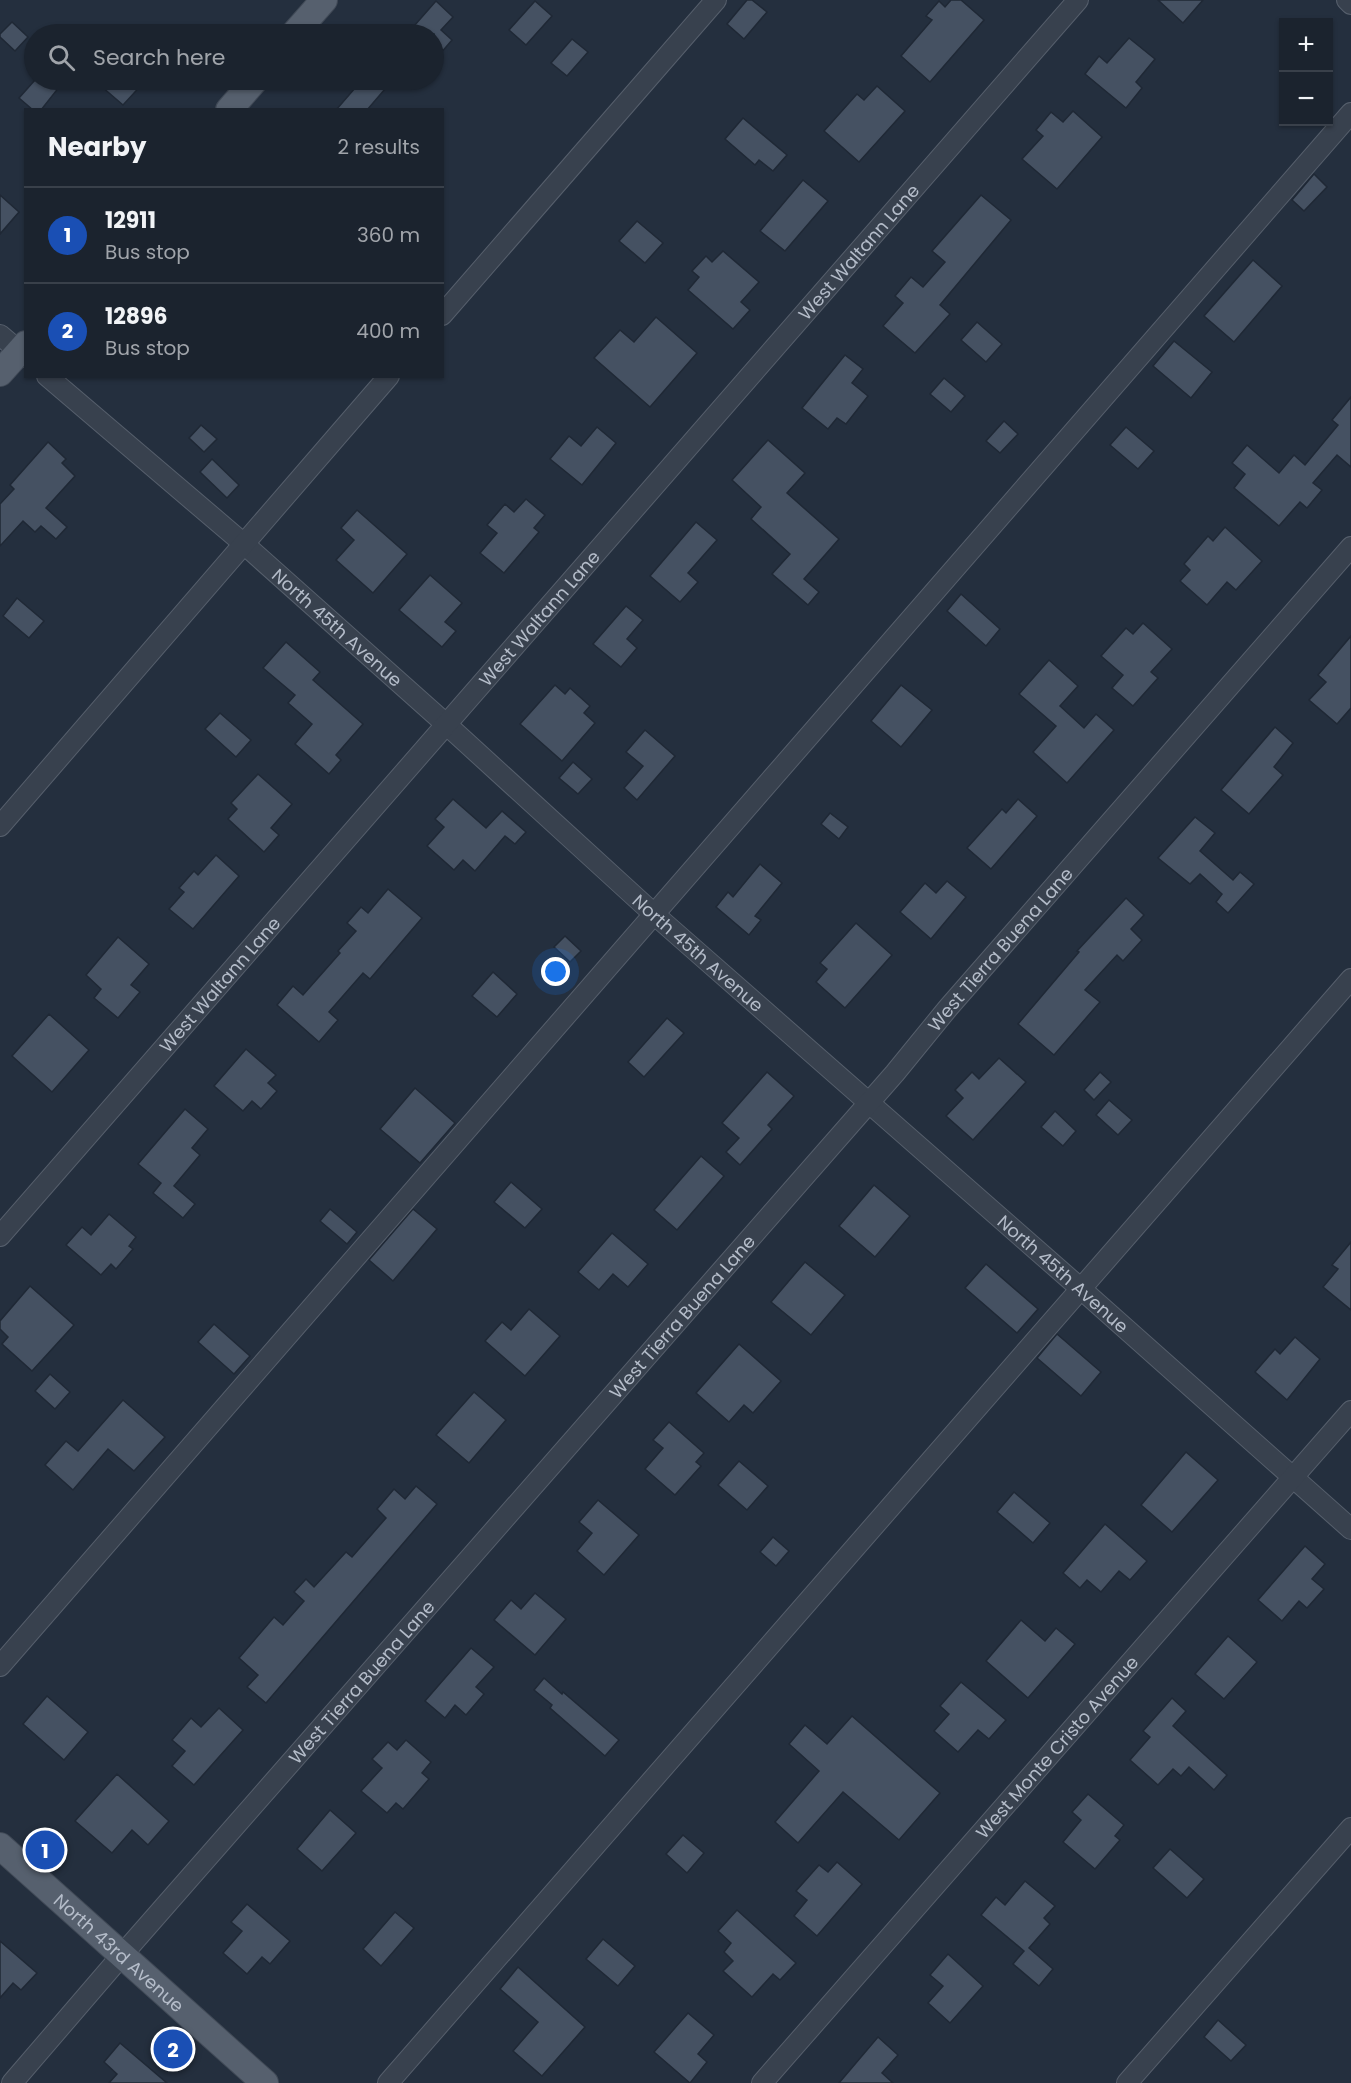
<!DOCTYPE html>
<meta charset="utf-8">
<style>
body{margin:0;font-family:Poppins,sans-serif;background:#242b36;color:#f1f3f6}
.controls{position:absolute;right:18px;top:18px;display:grid;overflow:hidden;border-radius:0px;box-shadow:0 2px 4px #0004}
.controls button{width:54px;height:54px;display:grid;place-items:center;padding:0;border:0;border-bottom:2px solid #39404a;background:#1b232e;color:#f1f3f6;font:30px sans-serif}
.you{position:absolute;left:556px;top:972px;width:21px;height:21px;margin:-15px;border:4px solid #fff;border-radius:50%;background:#1a73e8;box-shadow:0 0 0 9px #1a73e833}
.badge{display:grid;place-items:center;width:39px;height:39px;border-radius:50%;background:#2563eb;color:#fff;font-size:20px;font-weight:700}
.pin{position:absolute;translate:-50% -50%;border:3px solid #fff;box-shadow:0 2px 6px #0006}
.list{margin:0;padding:0;list-style:none}
h2{display:flex;justify-content:space-between;align-items:center;height:78px;margin:0;padding:0 24px;font-size:26px}
h2 small{font-size:20px;font-weight:400;color:#a0a4aa}
.list li{display:grid;grid-template-columns:39px 1fr auto;gap:18px;align-items:center;box-sizing:border-box;height:96px;padding:0 24px;border-top:2px solid #39404a}
.list b{display:block;font-size:22px;white-space:nowrap}
.list p{margin:0;font-size:20px;white-space:nowrap;color:#a0a4aa}
.list em{font-size:20px;font-style:normal;color:#a0a4aa}
.icon{flex:none;width:33px;height:33px;fill:none;stroke:currentColor;stroke-width:2;stroke-linecap:round;stroke-linejoin:round}
.map{position:relative;flex:none;width:1351px;height:2083px;overflow:hidden}
.search{position:absolute;background:#1b232e;box-shadow:0 2px 4px #0004;left:24px;top:24px;width:420px;height:66px;display:flex;align-items:center;gap:15px;box-sizing:border-box;padding:0 21px;border-radius:33px;color:#a0a4aa;font-size:22px}
.panel{position:absolute;background:#1b232e;box-shadow:0 2px 4px #0004;left:24px;top:108px;width:420px;height:270px;border-radius:0px}
.map>svg:first-child{display:block}
.building{fill:#455162;stroke:#1f2835;stroke-width:1.5}
.lines{fill:none;stroke-linecap:round;stroke-linejoin:round}
.minor-casing{stroke:#565f6c;stroke-width:22}
.major-casing{stroke:#414a57;stroke-width:28}
.minor{stroke:#38414e;stroke-width:20}
.major{stroke:#56606e;stroke-width:26}
.labels{text-anchor:middle;dominant-baseline:central;stroke-width:6;stroke-linejoin:round;paint-order:stroke}
.street-label{font-size:18px;fill:#b4bcc9;stroke:#1d2633}
</style>
<div class="map">
<svg width="1351" height="2083" viewBox="0 0 1351 2083">
<rect width="100%" height="100%" fill="#242f3e"/>
<g class="building">
<path d="M747,0h5l15,12 -23,27 -17,-15z"/>
<path d="M951,0h10l23,20 -54,62 -29,-26 31,-36 -6,-4 13,-15 6,6z"/>
<path d="M1158,0h45l-20,23z"/>
<path d="M436,1l17,16 -12,13 11,10 -18,21v-27h-27z"/>
<path d="M535,1l17,15 -26,29 -17,-15z"/>
<path d="M12,22l16,15 -13,14 -15,-14v-3z"/>
<path d="M1129,38l26,21 -19,23 6,6 -16,20 -41,-34 14,-18 8,7z"/>
<path d="M572,39l16,13 -21,24 -16,-13z"/>
<path d="M35,80h16l9,6 -19,24h-8l-14,-12z"/>
<path d="M94,80h52l-23,25z"/>
<path d="M362,80h13l10,9 -18,21h-31z"/>
<path d="M877,86l28,25 -46,51 -35,-31 33,-37 7,6z"/>
<path d="M1073,111l29,26 -45,52 -35,-30 21,-23 -7,-6 15,-18 12,10z"/>
<path d="M743,118l44,37 -14,16 -14,-11 -4,5 -30,-26z"/>
<path d="M1314,174l13,13 -23,24 -12,-11z"/>
<path d="M803,180l25,21 -43,50 -25,-20z"/>
<path d="M0,195l19,17 -19,22z"/>
<path d="M981,195l30,25 -71,85 10,9 -35,39 -32,-27 20,-23 -8,-7 16,-19 12,10 22,-25 -13,-11z"/>
<path d="M637,221l26,22 -18,20 -26,-22z"/>
<path d="M723,251l36,31 -18,20 9,8 -17,19 -45,-39 11,-13 -7,-6 14,-15 6,6z"/>
<path d="M1253,260l29,26 -48,56 -30,-26z"/>
<path d="M656,317l41,36 -47,54 -56,-49 26,-28 14,12z"/>
<path d="M977,322l25,22 -16,18 -25,-22z"/>
<path d="M1174,341l38,31 -21,26 -38,-32z"/>
<path d="M845,355l18,14 -11,14 16,13 -22,28 -9,-6 -9,11 -26,-21z"/>
<path d="M944,378l21,18 -14,16 -21,-18z"/>
<path d="M1351,397v70l-14,-12 -24,28 9,7 -15,18 -7,-6 -21,24 -45,-38 11,-14 -13,-11 15,-18 32,28 15,-18 11,10 33,-40 -6,-5z"/>
<path d="M1004,421l14,13 -18,19 -14,-12z"/>
<path d="M201,425l16,14 -13,13 -15,-14z"/>
<path d="M597,427l19,16 -34,42 -32,-26 19,-23 12,10z"/>
<path d="M1126,427l28,24 -16,18 -28,-24z"/>
<path d="M768,440l37,33 -18,20 52,46 -35,40 15,13 -11,13 -36,-31 18,-20 -39,-35 10,-12 -29,-27z"/>
<path d="M48,442l18,17 -4,4 13,13 -29,32 21,19 -11,12 -15,-13 -6,6 -12,-11 -23,25v-42l14,-15 -4,-4z"/>
<path d="M212,459l27,26 -12,13 -27,-26z"/>
<path d="M526,499l19,16 -11,13 5,4 -35,41 -24,-20 17,-20 -10,-8 18,-21 9,8z"/>
<path d="M357,510l50,44 -34,39 -37,-33 18,-20 -13,-12z"/>
<path d="M696,522l21,18 -29,33 10,9 -18,20 -30,-26z"/>
<path d="M1225,527l37,34 -26,29 -9,-8 -20,23 -27,-24 10,-11 -6,-6 24,-28 5,5z"/>
<path d="M430,575l32,28 -17,19 11,9 -14,16 -43,-37z"/>
<path d="M961,594l39,35 -14,17 -39,-35z"/>
<path d="M17,598l27,23 -15,17 -26,-22z"/>
<path d="M626,606l17,14 -16,19 10,9 -16,19 -28,-23z"/>
<path d="M1143,623l29,26 -21,23 7,6 -25,28 -21,-18 11,-13 -22,-19 25,-28 7,6z"/>
<path d="M1351,636v72l-14,16 -28,-24 17,-18 -8,-7z"/>
<path d="M286,642l34,30 -7,8 50,44 -27,31 5,5 -12,14 -34,-30 17,-20 -24,-21 7,-8 -32,-27z"/>
<path d="M1049,660l29,26 -18,20 24,22 12,-14 18,16 -47,53 -34,-31 23,-26 -37,-32z"/>
<path d="M555,685l10,9 5,-6 20,18 -6,7 11,10 -33,38 -42,-37z"/>
<path d="M901,685l31,25 -31,37 -30,-26z"/>
<path d="M220,713l31,27 -15,17 -31,-28z"/>
<path d="M1275,727l18,16 -19,24 9,8 -34,39 -28,-24z"/>
<path d="M645,730l30,26 -38,44 -13,-12 19,-22 -17,-14z"/>
<path d="M573,762l19,17 -14,15 -19,-16z"/>
<path d="M258,774l34,30 -21,24 8,7 -15,17 -36,-33 9,-10 -6,-6z"/>
<path d="M453,799l33,29 16,-17 24,21 -11,12 -10,-8 -30,35 -12,-11 -9,10 -27,-24 17,-19 -9,-8z"/>
<path d="M1018,799l19,17 -46,53 -24,-21 35,-39 4,4z"/>
<path d="M830,813l18,14 -9,12 -18,-15z"/>
<path d="M1195,817l20,16 -15,18 33,29 7,-8 14,12 -26,29 -12,-11 6,-8 -22,-20 -10,10 -32,-26z"/>
<path d="M216,855l23,21 -46,53 -24,-20 15,-17 -5,-4 15,-17 4,4z"/>
<path d="M760,864l22,19 -27,33 6,4 -12,15 -33,-28 12,-15 5,5z"/>
<path d="M947,881l19,16 -35,42 -31,-27 25,-29 11,10z"/>
<path d="M388,889l34,29 -52,61 -7,-6 -34,39 9,8 -19,22 -42,-37 16,-19 10,9 37,-42 -2,-2 18,-20 -9,-8 14,-16 7,6z"/>
<path d="M1126,898l18,17 -13,14 11,11 -19,21 -6,-6 -32,35 15,12 -46,53 -36,-31 61,-72 -2,-1z"/>
<path d="M856,923l36,32 -47,53 -29,-26 11,-13 -7,-6z"/>
<path d="M565,936l16,15 -11,11 -16,-15z"/>
<path d="M118,937l31,27 -18,21 9,7 -22,26 -24,-20 7,-9 -15,-14z"/>
<path d="M493,972l24,22 -20,23 -25,-21z"/>
<path d="M49,1014l40,36 -37,42 -40,-36z"/>
<path d="M667,1018l17,15 -40,44 -16,-15z"/>
<path d="M246,1049l30,26 -8,8 9,8 -16,18 -9,-8 -9,10 -29,-25z"/>
<path d="M999,1058l27,24 -53,58 -27,-24 17,-18 -8,-8 17,-18 7,7z"/>
<path d="M767,1072l27,24 -26,29 4,4 -32,36 -14,-13 13,-14 -17,-15z"/>
<path d="M1100,1072l11,10 -17,18 -10,-10z"/>
<path d="M415,1088l40,35 -35,40 -40,-34z"/>
<path d="M1109,1100l23,20 -14,15 -22,-20z"/>
<path d="M185,1109l23,20 -16,19 8,7 -26,31 21,18 -12,14 -30,-25 8,-10 -23,-19z"/>
<path d="M1055,1111l21,20 -13,15 -22,-19z"/>
<path d="M701,1156l23,20 -47,54 -23,-20z"/>
<path d="M511,1182l31,27 -17,19 -31,-26z"/>
<path d="M874,1185l36,31 -35,41 -36,-31z"/>
<path d="M330,1209l27,23 -10,12 -27,-23z"/>
<path d="M413,1209l24,20 -44,52 -24,-21z"/>
<path d="M109,1214l27,23 -7,9 4,3 -17,20 -5,-5 -10,11 -35,-30 16,-18 9,8z"/>
<path d="M612,1233l36,31 -20,23 -15,-13 -14,16 -21,-18z"/>
<path d="M1351,1242v68l-28,-23 15,-18 -6,-4z"/>
<path d="M805,1262l40,33 -34,40 -40,-33z"/>
<path d="M986,1264l52,45 -21,24 -52,-45z"/>
<path d="M30,1286l44,39 -42,46 -30,-27 6,-7 -8,-8v-8z"/>
<path d="M529,1309l31,27 -35,40 -40,-35 17,-19 9,8z"/>
<path d="M214,1324l36,32 -16,18 -36,-32z"/>
<path d="M1057,1334l44,38 -20,24 -44,-38z"/>
<path d="M1295,1337l25,22 -33,41 -32,-28 20,-23 5,5z"/>
<path d="M739,1344l42,37 -28,32 -9,-8 -15,17 -33,-29z"/>
<path d="M50,1374l20,18 -15,17 -20,-18z"/>
<path d="M474,1392l32,28 -37,43 -33,-28z"/>
<path d="M123,1400l42,37 -31,34 -26,-22 -35,41 -28,-25 21,-24 12,10z"/>
<path d="M669,1422l35,31 -8,9 5,4 -26,29 -30,-26 18,-21 -10,-8z"/>
<path d="M1186,1452l32,28 -46,52 -31,-27z"/>
<path d="M739,1461l29,25 -21,24 -29,-25z"/>
<path d="M416,1486l21,18 -171,199 -19,-16 11,-12 -19,-17 35,-41 9,8 21,-24 -10,-9 12,-13 8,8 32,-35 6,5 34,-39 -9,-9 17,-20 11,10z"/>
<path d="M1014,1492l36,31 -17,20 -36,-31z"/>
<path d="M598,1500l41,35 -35,40 -27,-24 15,-18 -13,-11z"/>
<path d="M1105,1524l42,37 -17,19 -11,-9 -18,21 -14,-12 -7,8 -17,-15z"/>
<path d="M773,1537l16,14 -13,15 -16,-14z"/>
<path d="M1305,1546l20,18 -13,15 12,10 -17,19 -8,-7 -17,20 -24,-21z"/>
<path d="M535,1593l31,26 -31,36 -41,-35 17,-20 10,9z"/>
<path d="M1021,1620l24,21 11,-13 19,16 -47,54 -42,-37z"/>
<path d="M1228,1636l29,26 -33,37 -29,-25z"/>
<path d="M471,1648l23,19 -18,20 8,7 -18,21 -11,-10 -10,13 -20,-17z"/>
<path d="M544,1678l18,16 1,-2 56,48 -14,16 -55,-48 2,-3 -18,-15z"/>
<path d="M961,1682l45,38 -17,19 -11,-9 -20,22 -24,-21 15,-17 -9,-8z"/>
<path d="M47,1696l41,36 -24,28 -41,-36z"/>
<path d="M1172,1698l14,13 -13,15 54,49 -13,15 -25,-23 -8,9 -8,-7 -15,16 -28,-25 20,-23 -7,-6z"/>
<path d="M219,1708l24,22 -49,55 -22,-19 13,-15 -13,-11 19,-22 10,9z"/>
<path d="M852,1716l88,77 -41,47 -56,-48 -45,51 -23,-21 44,-51 -30,-27 16,-19 22,19z"/>
<path d="M406,1740l25,22 -9,11 7,6 -26,30 -7,-6 -9,10 -26,-22 21,-23 -10,-9 16,-17 9,8z"/>
<path d="M117,1774l52,47 -21,24 -16,-15 -20,23 -37,-32z"/>
<path d="M1088,1794l36,31 -9,11 5,4 -25,29 -32,-27 18,-22 -9,-8z"/>
<path d="M330,1810l26,23 -34,38 -25,-22z"/>
<path d="M683,1835l21,18 -17,20 -21,-19z"/>
<path d="M1170,1849l34,30 -17,19 -34,-30z"/>
<path d="M837,1862l25,22 -45,52 -23,-20 13,-16 -11,-9 23,-26 9,7z"/>
<path d="M1025,1881l30,25 -11,12 6,6 -21,24 24,21 -14,17 -26,-22 11,-13 -43,-36 15,-18 9,8z"/>
<path d="M247,1904l43,37 -20,23 -8,-7 -15,17 -24,-21 19,-22 -11,-9z"/>
<path d="M737,1910l59,53 -16,17 -7,-6 -21,23 -29,-26 10,-10 -9,-9 7,-9 -13,-12z"/>
<path d="M395,1912l19,16 -33,38 -18,-17z"/>
<path d="M603,1939l32,27 -17,20 -32,-27z"/>
<path d="M0,1941l37,32 -16,17 -8,-7 -13,15z"/>
<path d="M948,1954l35,32 -33,37 -22,-20 15,-17 -13,-11z"/>
<path d="M518,1967l67,60 -43,49 -29,-25 25,-29 -38,-33z"/>
<path d="M688,2013l26,22 -16,19 9,8 -17,21 -36,-31z"/>
<path d="M1218,2020l28,25 -15,16 -27,-24z"/>
<path d="M878,2037l20,18 -16,18 11,10h-54z"/>
<path d="M120,2043l47,40h-58l8,-9 -13,-12z"/>
</g>
<g class="lines">
<g class="minor-casing">
<g id="minor">
<path d="M1347,0l4,4"/>
<path d="M442,315l274,-315"/>
<path d="M0,335l26,22"/>
<path id="s1" d="M47,376l197,168 203,181 208,190 425,373 271,241"/>
<path d="M0,826l389,-450"/>
<path id="s2" d="M0,1236l1078,-1236"/>
<path d="M0,1666l1351,-1553"/>
<path id="s3" d="M12,2083l110,-128 773,-882 53,-65 403,-461"/>
<path d="M388,2083l963,-1104"/>
<path id="s4" d="M762,2083l589,-672"/>
<path d="M1127,2083l224,-255"/>
</g>
</g>
<g class="major-casing">
<g id="major">
<path d="M294,34l30,-34"/>
<path d="M229,110l26,-30"/>
<path d="M0,373l26,-29"/>
<path id="s5" d="M0,1846l265,237"/>
</g>
</g>
<use href="#minor" class="minor"/>
<use href="#major" class="major"/>
</g>
<g class="labels">
<g class="street-label">
<text stroke="none"><textPath href="#s2" startOffset="1306">West Waltann Lane</textPath></text>
<text stroke="none"><textPath href="#s2" startOffset="820">West Waltann Lane</textPath></text>
<text stroke="none"><textPath href="#s1" startOffset="384">North 45th Avenue</textPath></text>
<text stroke="none"><textPath href="#s3" startOffset="1504">West Tierra Buena Lane</textPath></text>
<text stroke="none"><textPath href="#s1" startOffset="870">North 45th Avenue</textPath></text>
<text stroke="none"><textPath href="#s2" startOffset="334">West Waltann Lane</textPath></text>
<text stroke="none"><textPath href="#s1" startOffset="1356">North 45th Avenue</textPath></text>
<text stroke="none"><textPath href="#s3" startOffset="1018">West Tierra Buena Lane</textPath></text>
<text stroke="none"><textPath href="#s3" startOffset="532">West Tierra Buena Lane</textPath></text>
<text stroke="none"><textPath href="#s4" startOffset="447">West Monte Cristo Avenue</textPath></text>
<text stroke="none"><textPath href="#s5" startOffset="160">North 43rd Avenue</textPath></text>
</g>
</g>
</svg>
<div class="controls">
<button>+</button>
<button>−</button>
</div>
<div class="you"></div>
<div class="pin badge" style="left:45px;top:1850px;background:#1a4fb4">1</div>
<div class="pin badge" style="left:173px;top:2049px;background:#1a4fb4">2</div>
<div class="search"><svg class="icon" aria-label="search" viewBox="0 0 24 24"><circle cx="10" cy="10" r="6"/><path d="M15 15l6 6"/></svg>Search here</div>
<section class="panel">
<h2>Nearby<small>2 results</small></h2>
<ul class="list">
<li><span class="badge" style="background:#1a4fb4">1</span><div><b>12911</b><p>Bus stop</p></div><em>360 m</em></li>
<li><span class="badge" style="background:#1a4fb4">2</span><div><b>12896</b><p>Bus stop</p></div><em>400 m</em></li>
</ul>
</section>
</div>
